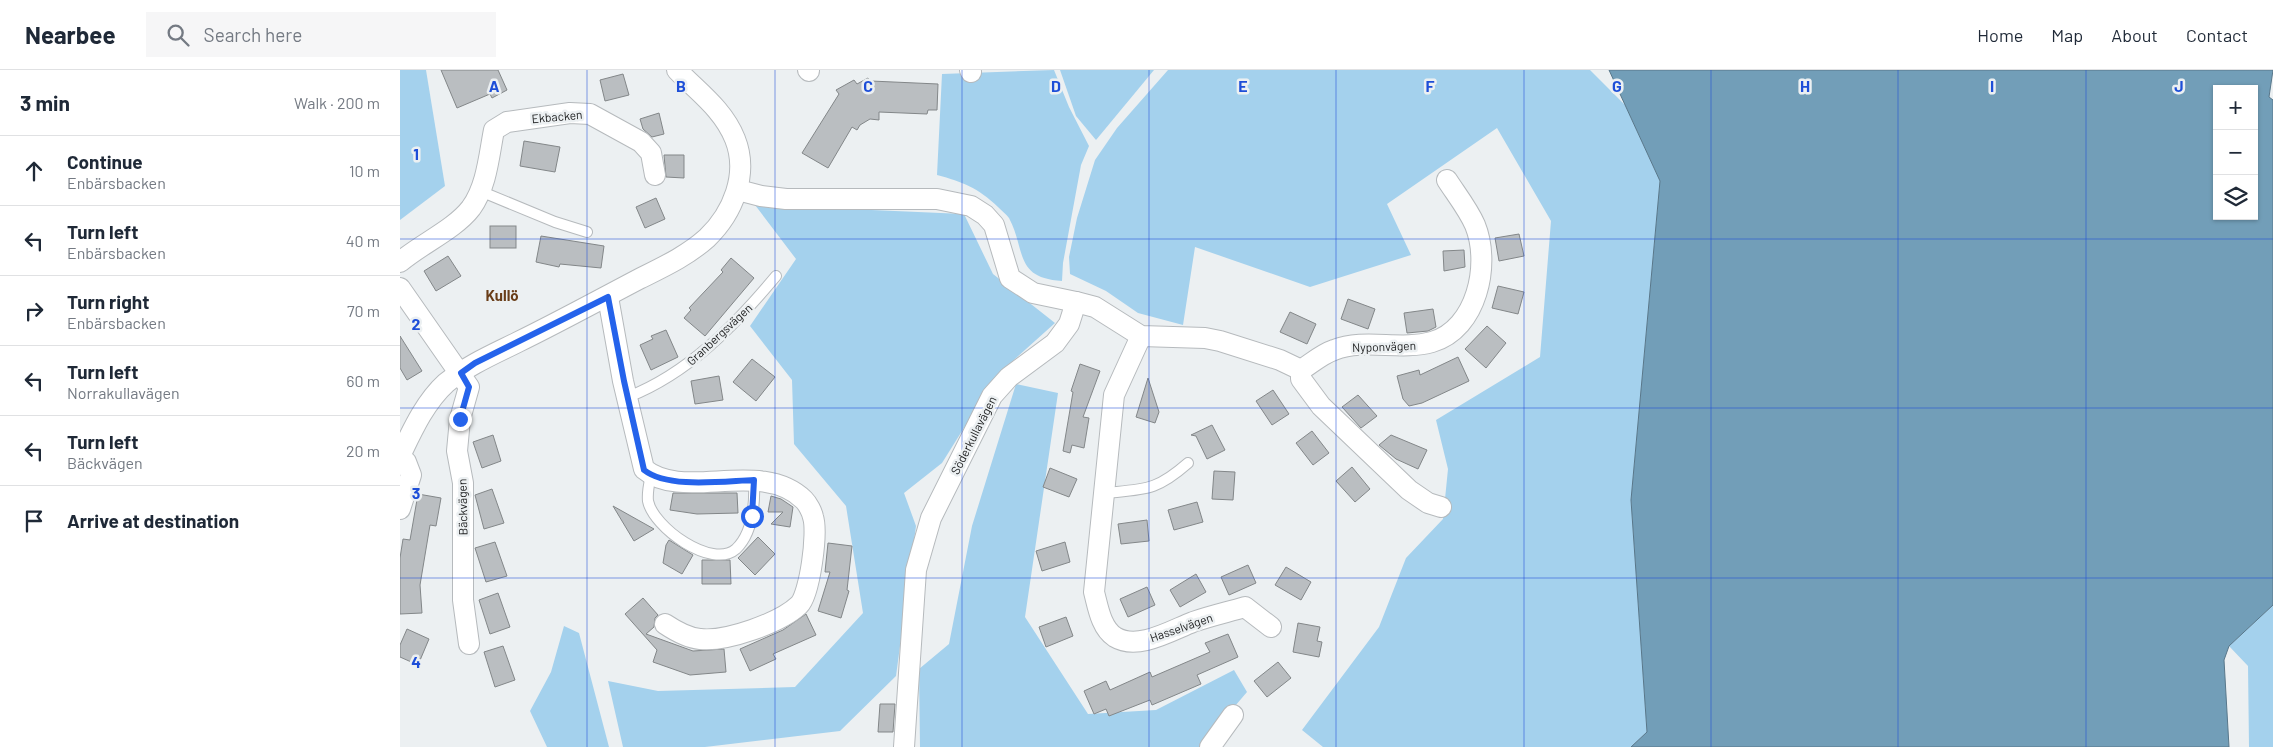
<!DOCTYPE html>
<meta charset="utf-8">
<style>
body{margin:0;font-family:Barlow,sans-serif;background:#f6f6f7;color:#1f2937}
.controls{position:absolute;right:15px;top:15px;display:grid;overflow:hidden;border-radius:0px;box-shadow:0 1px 4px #0004}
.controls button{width:45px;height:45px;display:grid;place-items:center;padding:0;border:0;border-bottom:1px solid #e0e1e3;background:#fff;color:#1f2937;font:25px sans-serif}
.stop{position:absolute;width:15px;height:15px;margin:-11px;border:4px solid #2563eb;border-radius:50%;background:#fff}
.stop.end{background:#2563eb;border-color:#fff;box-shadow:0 1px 5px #0008}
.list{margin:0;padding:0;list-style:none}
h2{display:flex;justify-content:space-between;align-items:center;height:65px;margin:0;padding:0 20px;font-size:21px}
h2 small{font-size:16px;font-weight:400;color:#747a83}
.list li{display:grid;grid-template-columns:32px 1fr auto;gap:15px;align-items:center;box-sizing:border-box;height:70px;padding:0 20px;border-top:1px solid #e0e1e3}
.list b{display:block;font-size:19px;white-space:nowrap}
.list p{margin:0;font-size:16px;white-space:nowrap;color:#747a83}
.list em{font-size:16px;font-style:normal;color:#747a83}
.icon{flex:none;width:28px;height:28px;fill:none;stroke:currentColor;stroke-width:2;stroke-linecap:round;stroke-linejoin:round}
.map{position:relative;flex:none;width:1873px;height:677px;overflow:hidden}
header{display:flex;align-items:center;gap:30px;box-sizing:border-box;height:70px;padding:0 25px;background:#fff;border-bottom:1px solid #e0e1e3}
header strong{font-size:24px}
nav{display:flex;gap:28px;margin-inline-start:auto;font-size:18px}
.search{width:350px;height:45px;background:#f6f6f7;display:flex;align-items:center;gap:12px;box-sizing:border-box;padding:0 18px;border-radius:0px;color:#747a83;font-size:19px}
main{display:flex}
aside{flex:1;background:#fff}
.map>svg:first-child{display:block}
.green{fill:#a4d1ed}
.water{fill:#729eb8;stroke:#58778a;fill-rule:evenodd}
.building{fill:#babec1;stroke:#838789}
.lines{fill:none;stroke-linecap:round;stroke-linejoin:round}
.lane-casing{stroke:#b6babd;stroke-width:12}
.street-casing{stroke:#b6babd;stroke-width:22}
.lane{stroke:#fff;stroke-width:10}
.street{stroke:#fff;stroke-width:20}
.route{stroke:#2563eb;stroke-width:6}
.grid{fill:none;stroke:#1d4ed8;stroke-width:1;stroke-opacity:0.55}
.labels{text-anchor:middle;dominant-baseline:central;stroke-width:5;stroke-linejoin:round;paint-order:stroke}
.street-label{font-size:12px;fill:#1c1d1e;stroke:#ecf0f2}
.quarter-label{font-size:15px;font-weight:bold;fill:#693d18;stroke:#ecf0f2}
.grid-label{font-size:16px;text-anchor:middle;font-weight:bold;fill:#1d4ed8;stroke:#ecf0f2;stroke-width:5;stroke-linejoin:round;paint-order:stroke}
</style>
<header>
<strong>Nearbee</strong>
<div class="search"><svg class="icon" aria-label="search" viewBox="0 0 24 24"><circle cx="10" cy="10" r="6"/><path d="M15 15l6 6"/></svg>Search here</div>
<nav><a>Home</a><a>Map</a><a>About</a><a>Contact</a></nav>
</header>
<main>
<aside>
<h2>3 min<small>Walk · 200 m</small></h2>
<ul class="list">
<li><svg class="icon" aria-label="ahead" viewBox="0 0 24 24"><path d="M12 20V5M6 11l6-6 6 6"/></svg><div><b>Continue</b><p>Enbärsbacken</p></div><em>10 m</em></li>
<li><svg class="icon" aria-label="left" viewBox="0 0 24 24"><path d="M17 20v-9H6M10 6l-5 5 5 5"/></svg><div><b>Turn left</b><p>Enbärsbacken</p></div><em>40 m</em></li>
<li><svg class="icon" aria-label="right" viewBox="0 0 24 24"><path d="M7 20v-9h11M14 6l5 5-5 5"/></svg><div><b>Turn right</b><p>Enbärsbacken</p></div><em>70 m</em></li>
<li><svg class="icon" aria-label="left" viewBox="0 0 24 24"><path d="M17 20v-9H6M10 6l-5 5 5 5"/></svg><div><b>Turn left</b><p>Norrakullavägen</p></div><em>60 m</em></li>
<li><svg class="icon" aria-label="left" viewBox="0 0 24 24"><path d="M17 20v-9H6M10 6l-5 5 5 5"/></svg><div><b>Turn left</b><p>Bäckvägen</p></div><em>20 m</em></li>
<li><svg class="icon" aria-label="arrive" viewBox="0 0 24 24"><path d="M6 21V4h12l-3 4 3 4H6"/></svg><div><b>Arrive at destination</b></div></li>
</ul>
</aside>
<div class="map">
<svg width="1873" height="677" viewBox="0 0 1873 677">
<rect width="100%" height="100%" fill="#ecf0f2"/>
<g class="green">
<path d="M0,0h26l19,116 -45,34z"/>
<path d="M654,0l15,37 20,39 -8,19 -18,98 -1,18c-48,-3 -36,-31 -53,-63 -3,-4 -8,-8 -11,-11 -20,-19 -35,-25 -61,-32l5,-101z"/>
<path d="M660,0h94l-58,70 -20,-24z"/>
<path d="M768,0h422l35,35 35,76 -29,319 16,232 -16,15h-308l-21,-17 77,-103 27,-69 37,-39 5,-50 -12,-49 104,-63 11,-136 -54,-93 -110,76 24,51 -101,32 -115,-40 -12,78 -45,-12 -32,-22 -36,-17 -1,-17 8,-39 18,-58 22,-32z"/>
<path d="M355,135l209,9 29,60 62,49 -58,52 -55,88 -38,30 12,33 -20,150 -56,55 -135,16h-82l-15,-66 50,10 137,-4 68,-74 -17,-107 -52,-62 -2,-64 -42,-54 46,-67z"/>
<path d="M616,314l42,9 -33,224 63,97 68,-4 78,-40 13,22 -47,55h-280l-1,-78 30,-25 23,-118z"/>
<path d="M1873,535v142h-24l-1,-81 -19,-20z"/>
<path d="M164,556l15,7 30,114h-62l-17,-36 21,-39z"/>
</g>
<path class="water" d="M1209,0h664l-4,27 4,3v505l-44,41 -5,14 5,87h-598l16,-15 -16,-232 29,-319zM1817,19h37v127h-37z"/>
<g class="building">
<path d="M41,0h57l9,20 -15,8 -2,-4 -33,14z"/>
<path d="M223,4l6,21 -24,6 -5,-21z"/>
<path d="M468,8l3,3 67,3 -1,26h-9l-1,4 -48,-2v8l-9,-1 -10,6 -3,5 -5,-3 -24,41 -26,-15 37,-59 -3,-4 18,-10 3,4z"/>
<path d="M259,43l5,21 -12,3 -9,-8 -3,-10z"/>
<path d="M124,71l36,6 -5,25 -35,-6z"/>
<path d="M264,85h20v23l-18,-1z"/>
<path d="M256,128l9,21 -20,9 -9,-21z"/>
<rect x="90" y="156" width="26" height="22"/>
<path d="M1119,164l5,22 -25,5 -4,-23z"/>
<path d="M141,166l63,10 -3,22 -41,-4 -1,3 -23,-5z"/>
<path d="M1064,180l1,17 -21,4 -1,-20z"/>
<path d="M48,186l13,20 -25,15 -12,-20z"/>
<path d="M331,188l23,20 -49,58 -21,-18 7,-8 -2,-2 34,-36 -2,-2z"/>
<path d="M1098,216l26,6 -6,22 -26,-6z"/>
<path d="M948,229l27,10 -7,20 -27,-10z"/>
<path d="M1033,239l3,18 -8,4 -21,2 -3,-20z"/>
<path d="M890,242l26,12 -9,20 -27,-12z"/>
<path d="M1087,256l19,17 -20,25 -21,-19z"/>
<path d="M266,260l12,27 -27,13 -11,-25 13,-6 -2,-3z"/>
<path d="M0,266l22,35 -15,9 -7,-12z"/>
<path d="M1058,287l11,24 -47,22 -13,3 -6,-7 -6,-23 22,-6 1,5z"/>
<path d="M352,289l23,18 -19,24 -23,-19z"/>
<path d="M680,294l20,7 -17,46 6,1 -5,30 -12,-3 -2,8 -7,-2 10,-59 -2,-1z"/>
<path d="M319,306l4,24 -28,4 -4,-23z"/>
<path d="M748,308l11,34 -4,11 -19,-6z"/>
<path d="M873,320l16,24 -17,11 -16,-24z"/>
<path d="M958,325l19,21 -16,12 -19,-21z"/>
<path d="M812,355l13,25 -18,9 -11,-23 -5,-1z"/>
<path d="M912,361l17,22 -16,12 -17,-22z"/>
<path d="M93,365l8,26 -19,7 -9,-26z"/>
<path d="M991,365l36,15 -9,19 -22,-10 -17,-14z"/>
<path d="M952,397l18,22 -15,13 -19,-21z"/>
<path d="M650,398l27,11 -8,18 -26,-10z"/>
<path d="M814,401l21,1 -2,28 -21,-1z"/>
<path d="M92,419l12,34 -20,6 -9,-34z"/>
<path d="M273,423h64l1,20 -41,1 -27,-4z"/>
<path d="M18,424l23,4 -5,28 -6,-1 -10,60 2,28 -22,1v-56l3,-19 7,1z"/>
<path d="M371,426l10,3 12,8 -3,20 -19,-3 12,-12h-15z"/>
<path d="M797,432l6,20 -29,8 -6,-20z"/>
<path d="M213,436l41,23 -20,12z"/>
<path d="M747,450l2,21 -28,3 -3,-20z"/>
<path d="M358,467l17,17 -20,21 -17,-17z"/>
<path d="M269,470l24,15 -11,19 -19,-11 3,-18z"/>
<path d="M95,472l12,34 -21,6 -11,-34z"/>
<path d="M665,472l5,20 -28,9 -6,-20z"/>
<path d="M428,473l24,3 -5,44 2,1 -8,27 -23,-7 12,-39h-5z"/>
<path d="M302,490h28l1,24h-29z"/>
<path d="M848,495l8,18 -27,12 -8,-18z"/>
<path d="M886,497l25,15 -10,18 -26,-15z"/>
<path d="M796,504l10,18 -26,15 -10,-17z"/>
<path d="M747,517l8,18 -27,12 -8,-18z"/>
<path d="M98,523l12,34 -20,7 -11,-34z"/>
<path d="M243,528l15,17 -3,3 -1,9 -8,7 47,17 31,-2 2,23 -36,3 -37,-13 4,-12 -32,-36z"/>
<path d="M406,544l10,21 -43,19 3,5 -26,12 -10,-22 43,-19z"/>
<path d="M666,547l7,19 -27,11 -7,-20z"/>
<path d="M898,553l22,4 -3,14 5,1 -3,15 -26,-5z"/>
<path d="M7,559l22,10 -11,26 -18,-8v-12z"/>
<path d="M828,564l10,23 -41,18 4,9 -49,21 -2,-5 -41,16 -3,-7 -12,5 -10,-23 22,-10 4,9 40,-18 2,5 58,-25 -5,-9z"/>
<path d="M103,576l12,34 -20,7 -11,-35z"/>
<path d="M878,592l13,16 -24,19 -13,-16z"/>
<path d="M480,634h15l-2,28h-15z"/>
</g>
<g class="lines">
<g class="lane-casing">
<g id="lane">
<path d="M80,121l75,31 32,10"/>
<path d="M228,327c61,-24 107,-72 148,-121"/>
<path d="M251,405c-2,9 -4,17 -3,26 5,26 64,69 88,48 18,-17 19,-47 18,-69"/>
<path d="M705,423c41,-4 51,-2 83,-30"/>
</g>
</g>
<g class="street-casing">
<g id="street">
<path d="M408,0l1,1"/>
<path d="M570,0l1,2"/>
<path d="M338,120l23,6 25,3h151l34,7 14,9 9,10 16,53 23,15 43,9 -7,22 -14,19 -46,34 -17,19 -61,122 -15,52 -12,177"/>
<path d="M0,192c21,-18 55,-33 71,-54 16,-22 18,-53 23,-78l13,-8 63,-9 20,1 51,28 10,11 4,22"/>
<path d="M0,218l69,99 -9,32 -3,32 6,32v117l6,44"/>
<path d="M208,227l15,84 21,88c39,33 117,-11 160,31 4,4 8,12 9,17 5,15 -3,77 -14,88 -19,18 -73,37 -99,34 -12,-1 -26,-9 -35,-15"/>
<path d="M676,232l19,5 46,29 64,2 15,3 60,19 21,10"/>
<path d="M741,266l-27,59 -20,197c4,15 7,36 21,45 23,14 57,-7 78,-15 17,-6 35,-10 52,-15l26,20"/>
<path d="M0,386c12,-25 25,-54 46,-73 22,-18 48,-29 72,-41 41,-20 81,-42 121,-63 24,-12 48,-23 68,-41 26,-25 42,-64 28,-99 -12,-30 -37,-47 -58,-69"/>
<path d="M0,387l6,5 5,13 -11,34"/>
<path d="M1041,437l-13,-4 -19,-13 -88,-84 -20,-27v-9c11,-7 21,-16 33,-20 31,-12 66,1 98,-8 45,-13 59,-78 43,-117 -7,-16 -19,-31 -28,-45"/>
<path d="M810,677l23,-32"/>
</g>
</g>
<use href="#lane" class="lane"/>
<use href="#street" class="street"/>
</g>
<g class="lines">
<path class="route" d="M60,349l9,-32 -8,-14 14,-10 133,-66 16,84 20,89c24,19 80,11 110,10l-2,36"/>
</g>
<path class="grid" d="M187,0v677M375,0v677M562,0v677M749,0v677M936,0v677M1124,0v677M1311,0v677M1498,0v677M1686,0v677M0,169h1873M0,338h1873M0,508h1873"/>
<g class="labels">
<g class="street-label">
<text transform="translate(157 46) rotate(-5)">Ekbacken</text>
<text transform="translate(319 264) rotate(-43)">Granbergsvägen</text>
<text transform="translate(984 276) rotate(-2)">Nyponvägen</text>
<text transform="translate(573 365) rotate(-63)">Söderkullavägen</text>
<text transform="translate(62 437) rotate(-91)">Bäckvägen</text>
<text transform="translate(781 557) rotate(-19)">Hasselvägen</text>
</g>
<g class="quarter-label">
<text x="102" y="225">Kullö</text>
</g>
</g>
<g class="grid-label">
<text x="94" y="22">A</text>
<text x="281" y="22">B</text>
<text x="468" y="22">C</text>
<text x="656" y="22">D</text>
<text x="843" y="22">E</text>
<text x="1030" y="22">F</text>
<text x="1217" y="22">G</text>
<text x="1405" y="22">H</text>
<text x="1592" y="22">I</text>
<text x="1779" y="22">J</text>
<text x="16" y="90">1</text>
<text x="16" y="260">2</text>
<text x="16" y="429">3</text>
<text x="16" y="598">4</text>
</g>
</svg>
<div class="controls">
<button>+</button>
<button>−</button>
<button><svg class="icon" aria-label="layers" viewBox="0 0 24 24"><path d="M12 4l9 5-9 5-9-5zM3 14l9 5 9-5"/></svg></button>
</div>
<div class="stop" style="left:352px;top:446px"></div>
<div class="stop end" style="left:60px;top:349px"></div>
</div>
</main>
